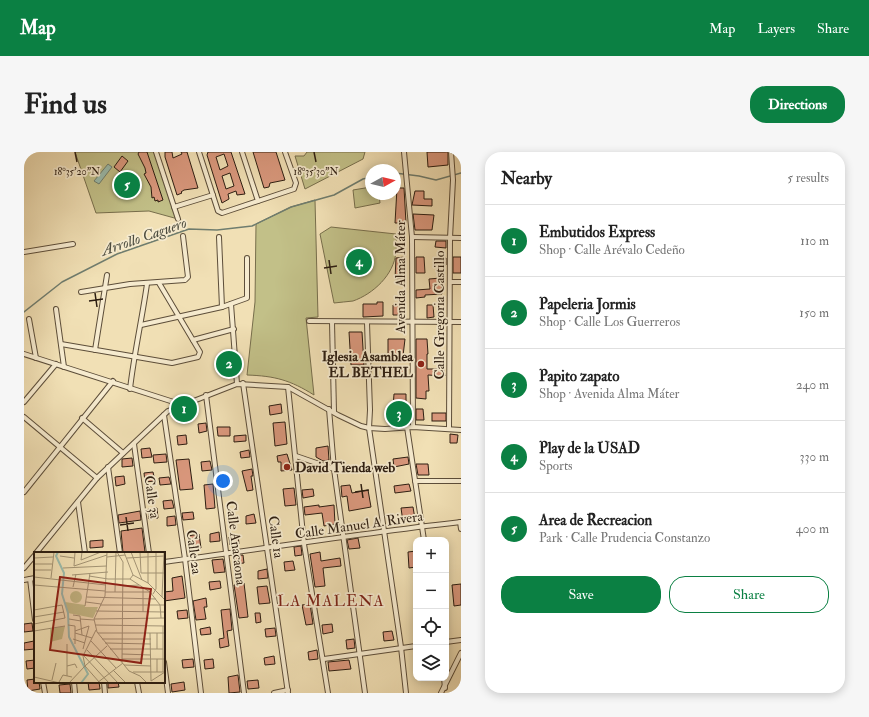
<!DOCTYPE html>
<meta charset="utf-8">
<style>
body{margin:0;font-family:"IM FELL Double Pica",serif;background:#f6f6f6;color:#222}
.controls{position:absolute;right:12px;bottom:12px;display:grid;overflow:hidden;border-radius:8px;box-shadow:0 2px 10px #0003}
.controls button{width:36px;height:36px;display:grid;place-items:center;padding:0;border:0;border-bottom:1px solid #e0e0e0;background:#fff;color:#222;font:20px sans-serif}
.compass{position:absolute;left:341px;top:12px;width:36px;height:36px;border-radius:50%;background:#fff;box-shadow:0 2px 10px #0003;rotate:82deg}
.you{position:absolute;left:199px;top:329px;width:14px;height:14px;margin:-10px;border:3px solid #fff;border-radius:50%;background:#1a73e8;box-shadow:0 0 0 6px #1a73e833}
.badge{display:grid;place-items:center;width:26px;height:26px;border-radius:50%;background:#0b8043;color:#fff;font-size:13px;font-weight:700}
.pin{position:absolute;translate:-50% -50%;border:2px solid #fff;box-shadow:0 1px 4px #0006}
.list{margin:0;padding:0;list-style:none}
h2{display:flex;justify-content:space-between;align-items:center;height:52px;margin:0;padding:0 16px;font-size:17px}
h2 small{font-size:13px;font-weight:400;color:#767676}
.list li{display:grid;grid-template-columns:26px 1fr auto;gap:12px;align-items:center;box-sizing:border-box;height:72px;padding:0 16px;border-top:1px solid #e0e0e0}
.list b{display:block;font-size:15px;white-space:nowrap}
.list p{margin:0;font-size:13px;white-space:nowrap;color:#767676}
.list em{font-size:13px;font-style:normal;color:#767676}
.actions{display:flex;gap:8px;padding:12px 16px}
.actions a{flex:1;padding:9px 0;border:1px solid #0b8043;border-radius:16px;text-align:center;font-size:14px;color:#0b8043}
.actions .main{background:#0b8043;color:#fff}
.icon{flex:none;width:22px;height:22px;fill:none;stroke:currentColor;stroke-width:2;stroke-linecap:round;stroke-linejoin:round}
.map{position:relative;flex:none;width:437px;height:541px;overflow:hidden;border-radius:16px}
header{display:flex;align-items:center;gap:24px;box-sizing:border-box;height:56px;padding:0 20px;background:#0b8043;color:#fff}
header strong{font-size:19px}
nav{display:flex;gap:22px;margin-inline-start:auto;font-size:14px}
.intro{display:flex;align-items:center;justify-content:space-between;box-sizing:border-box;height:96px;padding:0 24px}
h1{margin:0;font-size:28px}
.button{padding:10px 18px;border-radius:16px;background:#0b8043;color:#fff;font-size:14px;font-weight:700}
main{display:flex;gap:24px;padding:0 24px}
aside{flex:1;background:#fff;border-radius:16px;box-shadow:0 2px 10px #0003}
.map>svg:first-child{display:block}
.green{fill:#c2c088;stroke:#776e4c}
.water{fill:#9bbdae;stroke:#6f7d6f}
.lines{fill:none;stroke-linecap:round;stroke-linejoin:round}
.stream{stroke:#6f7d6f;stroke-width:1.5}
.building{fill:#da987d;stroke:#2c1d11;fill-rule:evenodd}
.minor-casing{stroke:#5d4e3a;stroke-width:6}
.minor{stroke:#f6ebcf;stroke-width:4}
.ticks{fill:none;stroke:#2c1d11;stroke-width:1.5}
.poi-dot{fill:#8f2418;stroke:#f6ebcf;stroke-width:1.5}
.labels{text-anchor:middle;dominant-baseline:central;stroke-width:3.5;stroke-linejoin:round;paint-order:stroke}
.street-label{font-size:14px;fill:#2c1d11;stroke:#f6ebcf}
.poi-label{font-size:14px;font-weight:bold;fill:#2c1d11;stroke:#f6ebcf;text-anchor:end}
.water-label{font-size:15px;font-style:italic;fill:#4d4d40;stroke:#f6ebcf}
.quarter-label{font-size:16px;letter-spacing:1px;fill:#7a1f14;stroke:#f6ebcf}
.inset-river{fill:none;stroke:#9bbdae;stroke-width:2}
.inset-road{fill:none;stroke:#a29273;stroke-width:1}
.view{fill:#8f2418;fill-opacity:0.15;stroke:#8f2418;stroke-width:2}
.inset-edge{fill:none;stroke:#2c1d11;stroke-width:2}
.ticks-label{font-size:10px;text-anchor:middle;fill:#2c1d11;stroke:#f6ebcf;stroke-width:3.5;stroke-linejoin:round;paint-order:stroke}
</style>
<header>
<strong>Map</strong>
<nav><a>Map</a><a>Layers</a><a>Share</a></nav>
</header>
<div class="intro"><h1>Find us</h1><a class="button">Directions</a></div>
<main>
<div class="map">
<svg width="437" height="541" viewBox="0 0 437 541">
<rect width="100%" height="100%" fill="#f1e0b5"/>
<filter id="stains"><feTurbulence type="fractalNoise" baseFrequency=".005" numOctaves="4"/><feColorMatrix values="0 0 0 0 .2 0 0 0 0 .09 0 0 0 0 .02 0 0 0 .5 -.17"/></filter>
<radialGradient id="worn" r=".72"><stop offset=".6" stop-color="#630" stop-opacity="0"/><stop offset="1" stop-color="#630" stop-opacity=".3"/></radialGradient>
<g class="green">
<path d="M51,0h81l22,67 -29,-8 -53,2z"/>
<path d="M283,0h58l-2,7 -58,30 -10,-33h9z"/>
<path d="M347,35v7h8l1,9 -25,5 -2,-18z"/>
<path d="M291,48l3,117 -12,1 8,77c-24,-15 -39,-19 -67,-20l8,-73 1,-78 35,-17z"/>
<path d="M307,75l65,7c0,6 1,12 0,18 -2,23 -23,42 -43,49 -6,1 -13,1 -19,2l-14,-69z"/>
</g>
<path class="water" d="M84,12l4,3 -13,17 -5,-3z"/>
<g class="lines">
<g class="stream">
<path d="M371,21l24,3 17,4 25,-7"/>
<path d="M0,160l38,-30 55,-28 72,-25 28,1 35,-4 39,-19 43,-12 29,-16 8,-2"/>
</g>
</g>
<g class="building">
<path d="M115,0h8l16,48 -5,2v-2l-3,1 -1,-4 -2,1 -1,-11 -7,-13 2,-1 -1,-5 -7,-14z"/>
<path d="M141,0h7l1,6 9,-4 -1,-2h6l11,36 -14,2 -3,2 1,1 -5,2 -12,-38z"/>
<path d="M184,0h23l14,42 -8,1 -1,-4 -8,3 1,5 -7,4 -15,-48zM200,2l4,12 -8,4 -4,-13zM206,21l4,13 -8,3 -4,-13z"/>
<path d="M229,0h23l9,28 -15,3 -1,4 -5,1z"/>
<path d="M403,0h21v13l-20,2z"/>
<path d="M98,4l6,5 -8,11 -6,-5z"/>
<path d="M373,36h7l2,35h-11z"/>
<path d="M391,39h9v8h8v7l-20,-1z"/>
<path d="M389,62l21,1 -2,15h-17z"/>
<path d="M412,89h10v7l-11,-1z"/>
<path d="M380,105v21l-9,1 1,-21z"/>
<path d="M392,105h8l1,16h-9z"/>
<rect x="429" y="105" width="8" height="16"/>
<path d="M422,106v7l-12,1v-7z"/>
<path d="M417,126l1,16 -17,1v2l-9,1v-8l14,-1 -1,-10z"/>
<path d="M353,150h6v14l-20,1v-13h14z"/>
<path d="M369,153h8l1,10h-9z"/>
<path d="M403,153h6l1,12 -7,1z"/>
<path d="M325,180h13l2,33h-13z"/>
<path d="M364,187h17l-2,17 -15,-1z"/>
<path d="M392,187h11l1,15h-1v15h17l1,7 -17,-1 1,16h-3v8l-10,-1z"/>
<path d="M366,217h16v7h-17z"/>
<path d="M370,242h12v26l-17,2 1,-15h3z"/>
<path d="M257,252l1,9 -12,2 -1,-9z"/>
<path d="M392,257h7l1,11h-8z"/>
<rect x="408" y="261" width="14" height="8"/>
<path d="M261,270l2,22 -12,2 -2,-23z"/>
<path d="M182,271l1,8 -8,2 -1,-9z"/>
<path d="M193,275h13v9h-12z"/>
<path d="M426,282l8,1 -1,8h-7z"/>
<path d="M162,283l1,9 -9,1 -1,-9z"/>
<path d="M222,283v6l-12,1v-6z"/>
<path d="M304,294l1,14 -6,1 -7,-4v-9z"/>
<path d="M126,296l2,9 -10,1 -1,-9z"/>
<path d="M225,298l1,7 -9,1 -1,-6z"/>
<path d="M142,302l1,8 -13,1 -1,-8z"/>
<path d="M263,302l5,16 -11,1v-9h-3l-1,-6z"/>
<path d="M384,305l1,7 -15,3 -1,-8z"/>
<path d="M108,306l1,8 -11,1v-8z"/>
<path d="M165,307l4,30 -13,1 -4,-30z"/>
<path d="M186,309l2,9 -10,1 -1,-9z"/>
<path d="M392,312h12l1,11h-11z"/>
<path d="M228,317l1,7h-2l2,14 -6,1 -5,-20z"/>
<path d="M129,320l2,9 -10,1 -1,-9z"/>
<path d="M100,324l1,8 -9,2 -1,-9z"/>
<path d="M145,325l2,7 -11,1 -1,-7z"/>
<path d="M189,332l2,24 -9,1 -2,-24z"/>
<path d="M385,332l2,7 -16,2 -1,-7z"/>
<path d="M326,333l2,8 16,-3 3,17 -22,4 -2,-15 -5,1 -1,-11z"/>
<path d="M270,336l2,17 -11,1 -2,-17z"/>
<path d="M289,337l1,7 -11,2 -1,-8z"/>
<path d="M148,348l2,8 -10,1 -1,-8z"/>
<path d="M295,353v2l15,-2 1,19 -11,2 -2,-13 -17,2 -1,-8z"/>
<path d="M389,355l2,12 -12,3 -2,-14z"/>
<path d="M133,356l1,10 -9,1 -1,-10z"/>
<path d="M116,359l1,9 -22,3 -1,-8z"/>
<path d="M169,360l1,7 -11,1 -1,-7z"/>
<path d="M230,362l2,9 -10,1v-8z"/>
<path d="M151,364l1,9 -9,1v-9z"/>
<path d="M118,376l3,24 -22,1 -2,-22z"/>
<path d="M195,380l1,9 -10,1v-8z"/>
<path d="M175,382l2,14 -12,1 -1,-13z"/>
<path d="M214,383l1,9 -9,1 -1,-8z"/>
<path d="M334,386l2,10 -11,1 -2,-9z"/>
<path d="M79,388v7l-13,1v-7z"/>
<path d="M277,394l1,9 -7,1 -1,-9z"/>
<path d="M392,399v16l-7,1 -1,-16z"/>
<path d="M296,400l1,9 19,-3 1,8 -18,2 2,18 -10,1 -5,-33z"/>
<path d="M219,403l1,8 -10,1 -1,-8z"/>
<path d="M199,407l2,13 -11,1 -2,-13z"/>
<path d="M269,409l2,9 -10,1 -1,-9z"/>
<path d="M243,417l1,9 -10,1v-8z"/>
<path d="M158,424l3,22 -21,3v-9l9,-1 -1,-13z"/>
<path d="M196,429l1,7 -11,2 -1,-8z"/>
<path d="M220,431l4,34 -9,1 -5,-33z"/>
<path d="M437,432v21l-7,1 -2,-21z"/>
<path d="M243,434l3,17 -11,1 -2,-17z"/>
<path d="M182,446l1,9h-3l2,12 -10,1 -3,-19z"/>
<path d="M286,452l3,20 -7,1 -4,-20z"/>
<path d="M206,457l2,21 -5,1 2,15 -9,2 -1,-9 5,-1 -3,-28z"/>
<path d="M163,458l1,8 -10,1 -1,-8z"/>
<path d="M231,461h5l1,9 -5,1z"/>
<path d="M8,471l1,8 -9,1v-8z"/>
<path d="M308,472l1,8 -10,2 -1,-9z"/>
<path d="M186,475l1,7 -10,1 -1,-6z"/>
<path d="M251,476l1,8 -10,1 -1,-8z"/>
<path d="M368,479l2,9 -10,1 -1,-9z"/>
<path d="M330,487l1,9 -8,1 -1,-9z"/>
<path d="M10,489l1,8 -11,1v-7z"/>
<path d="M293,498l1,9 -9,1 -1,-8z"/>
<path d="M250,504l1,8 -10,1 -1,-7z"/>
<path d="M169,507l1,8 -11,1 -1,-8z"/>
<path d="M189,507l1,9 -9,1 -1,-9z"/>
<path d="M11,508v8l-8,1 -1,-8z"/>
<path d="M325,508l2,9 -22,2 -1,-9z"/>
<path d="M214,523l2,17 -11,1 -1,-16z"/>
<path d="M11,527v3h4l1,7 -12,2 -1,-11z"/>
<path d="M234,528l1,8 -11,1 -1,-8z"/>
<path d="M64,530h11l1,7 -11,1z"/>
<path d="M84,530h10l1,5 -11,1z"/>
<path d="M160,530l1,8 -13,2 -1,-8z"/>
<path d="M46,532l1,9h-11l-1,-8z"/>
</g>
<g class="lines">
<g class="minor-casing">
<g id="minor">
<path d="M132,0l22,67"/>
<path d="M175,0l19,59 4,2 72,-24 2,-6 -11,-31"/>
<path d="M218,0l16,49"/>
<path d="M380,0l8,85 1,190"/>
<path d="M150,55l39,-12"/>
<path d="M195,85l3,70"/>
<path d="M388,85l49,1"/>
<path d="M0,100l49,-8"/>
<path d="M426,130h11"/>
<path d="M57,140l49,-8 55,-4 3,-3 -5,-41"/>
<path d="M207,152l6,80"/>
<path d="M32,157l8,58"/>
<path d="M5,167l7,39"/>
<path d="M285,169l152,1"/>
<path d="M308,170l2,90"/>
<path d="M343,171l3,87 -1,18 32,219 5,46"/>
<path d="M117,173l81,-18 25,-9v-40"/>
<path d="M169,188l41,-11"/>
<path d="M37,192l111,19 26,-6 2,-5 -41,-69"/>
<path d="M71,198l12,-75"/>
<path d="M0,202l159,51"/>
<path d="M219,231l45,310"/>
<path d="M264,235l16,157 24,149"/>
<path d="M106,237c4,-35 12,-70 17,-105"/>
<path d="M182,243l38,298"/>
<path d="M0,250l32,-38"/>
<path d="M305,257l5,60 31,224"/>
<path d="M140,263l21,144 16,134"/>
<path d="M0,265l73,61"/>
<path d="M58,266l41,35"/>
<path d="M383,275l17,113"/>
<path d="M425,277l1,-191 3,-58 -2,-28"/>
<path d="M110,292l15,109"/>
<path d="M272,304l38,13"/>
<path d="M84,315l12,86"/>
<path d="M391,329h46"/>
<path d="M0,340l89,-111"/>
<path d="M54,350l7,51"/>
<path d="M436,370l1,7"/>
<path d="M12,401l61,-75 71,-67 69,-27 51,3 50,28 23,11 8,2 16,1 28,-2 48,3"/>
<path d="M140,410c99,-13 198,-29 297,-40"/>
<path d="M0,416l11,-13"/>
<path d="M6,427l5,41"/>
<path d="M0,428l11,-2"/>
<path d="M422,490l15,-2"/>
<path d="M300,507l92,-13"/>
<path d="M140,510l4,31"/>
<path d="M420,526l1,10"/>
<path d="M19,530l2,11"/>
<path d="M50,530l1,11"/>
<path d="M80,530l1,11"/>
<path d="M113,530l2,11"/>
<path d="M250,541l14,-3"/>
<path d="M417,541l20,-40"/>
</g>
</g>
<use href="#minor" class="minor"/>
</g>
<path class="ticks" d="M51,0l2,10M290,0l2,10M305,108l2,14M300,116l13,-2M71,141l2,14M65,149l14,-2M337,332l2,14M331,340l14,-2M102,365l2,14M96,373l14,-2"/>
<g class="poi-dot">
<circle cx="397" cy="212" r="4"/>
<circle cx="263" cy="315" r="4"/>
</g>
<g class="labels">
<g class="street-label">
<text transform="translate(376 125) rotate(-90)">Avenida Alma Máter</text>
<text transform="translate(415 163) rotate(-90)">Calle Gregoria Castillo</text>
<text transform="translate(128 345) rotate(82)">Calle 3a</text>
<text transform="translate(335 373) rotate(-8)">Calle Manuel A. Rivera</text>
<text transform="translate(252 385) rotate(82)">Calle 1a</text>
<text transform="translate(212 391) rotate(83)">Calle Anacaona</text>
<text transform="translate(170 400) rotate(82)">Calle 2a</text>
</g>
<g class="poi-label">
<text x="389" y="204">Iglesia Asamblea<tspan x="389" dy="16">EL BETHEL</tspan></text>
<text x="271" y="315" text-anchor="start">David Tienda web</text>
</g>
<g class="water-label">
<text transform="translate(120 85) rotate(-19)">Arrollo Caguero</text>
</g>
<g class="quarter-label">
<text x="307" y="449">LA MALENA</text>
</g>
</g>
<g transform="translate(10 400)">
<rect width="131" height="131" fill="#f1e0b5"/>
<path d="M36 45a6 6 0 1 1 12 0a6 6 0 1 1-12 0ZM31,50l20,3v2h13l-5,11 -25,-5zM31,74l-3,13 -12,3v-13z" fill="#c2c088"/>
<path class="inset-river" d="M24,0l-2,4 8,17 -2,21 6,19 1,24 19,37 -7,9"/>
<path class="inset-road" d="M48,0l-1,8 20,-8M73,0l-2,44 -11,23 3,13 32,39 11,5 7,7M83,0l6,10 -1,100M90,0l9,23 15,8 17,17M97,0l11,28M106,0l1,21h24M26,4l14,2M73,5l18,-2M0,6l19,-1M93,6l37,-2M0,12h18M40,14l33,-11M40,14l1,-14M29,16l44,-2M0,18h17M38,23l36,-3M99,23l-3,4 20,13 10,13 1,13M55,24l19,3M0,25l72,8M17,26l3,-26M74,27h22M114,31v-31M0,33l71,6M89,34l16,-1M39,35l3,-13M109,35v25M71,40h45M81,40l1,-40M119,42l3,-5v-37M53,45l69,2M128,45l2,-45M52,50l15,2M66,53h65M51,54l5,-33M0,58l28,-5 3,13 -31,6M62,59l69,1M39,63l7,1 2,19M0,65l30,-5M35,67l12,2M46,67l14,1M60,67l71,-1M34,73l7,1v18M61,73l70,1M129,74v46M0,79l31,-5M41,79l14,-5 -6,23M41,81l17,5M64,81h67M116,81l1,48M39,87l12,4M68,87h49M57,89l25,27M71,91l46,1M33,92v32M76,97h53M123,97v-16M53,98l31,33M88,102l29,1M50,104l25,27M88,107h43M90,113l27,1M33,114l8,-2 2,4M79,118l13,13M99,120h32M123,120v-13M0,125l26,6M18,128l4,-17M117,129l14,-9M25,130l4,-7 9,2M35,131l16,-17 -2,-10 13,-26M63,131l26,-20M66,131l-15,-17 22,-20"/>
<path class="view" d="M26,25l91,12 -10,74 -91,-13z"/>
<rect width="131" height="131" class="inset-edge"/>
</g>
<g class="ticks-label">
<text x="53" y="23">18°35'20"N</text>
<text x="292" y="23">18°35'30"N</text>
</g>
<rect width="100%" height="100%" filter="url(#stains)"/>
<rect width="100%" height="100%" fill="url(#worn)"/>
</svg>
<div class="controls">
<button>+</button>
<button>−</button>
<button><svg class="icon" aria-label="locate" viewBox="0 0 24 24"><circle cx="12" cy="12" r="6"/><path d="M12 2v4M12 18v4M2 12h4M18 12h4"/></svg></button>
<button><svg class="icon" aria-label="layers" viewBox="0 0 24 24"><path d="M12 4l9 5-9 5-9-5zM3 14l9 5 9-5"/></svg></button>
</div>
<svg class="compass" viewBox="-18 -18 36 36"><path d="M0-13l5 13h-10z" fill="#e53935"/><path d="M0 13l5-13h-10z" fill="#767676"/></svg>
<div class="you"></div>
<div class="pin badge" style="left:160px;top:257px">1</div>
<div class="pin badge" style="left:205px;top:212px">2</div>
<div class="pin badge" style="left:375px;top:262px">3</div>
<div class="pin badge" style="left:335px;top:110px">4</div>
<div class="pin badge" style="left:103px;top:33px">5</div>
</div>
<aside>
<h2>Nearby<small>5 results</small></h2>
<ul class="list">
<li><span class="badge">1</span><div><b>Embutidos Express</b><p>Shop · Calle Arévalo Cedeño</p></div><em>110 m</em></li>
<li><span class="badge">2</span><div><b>Papeleria Jormis</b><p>Shop · Calle Los Guerreros</p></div><em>150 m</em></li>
<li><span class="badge">3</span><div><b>Papito zapato</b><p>Shop · Avenida Alma Máter</p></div><em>240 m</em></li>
<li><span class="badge">4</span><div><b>Play de la USAD</b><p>Sports</p></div><em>330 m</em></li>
<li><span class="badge">5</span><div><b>Area de Recreacion</b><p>Park · Calle Prudencia Constanzo</p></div><em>400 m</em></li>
</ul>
<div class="actions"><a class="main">Save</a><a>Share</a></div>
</aside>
</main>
